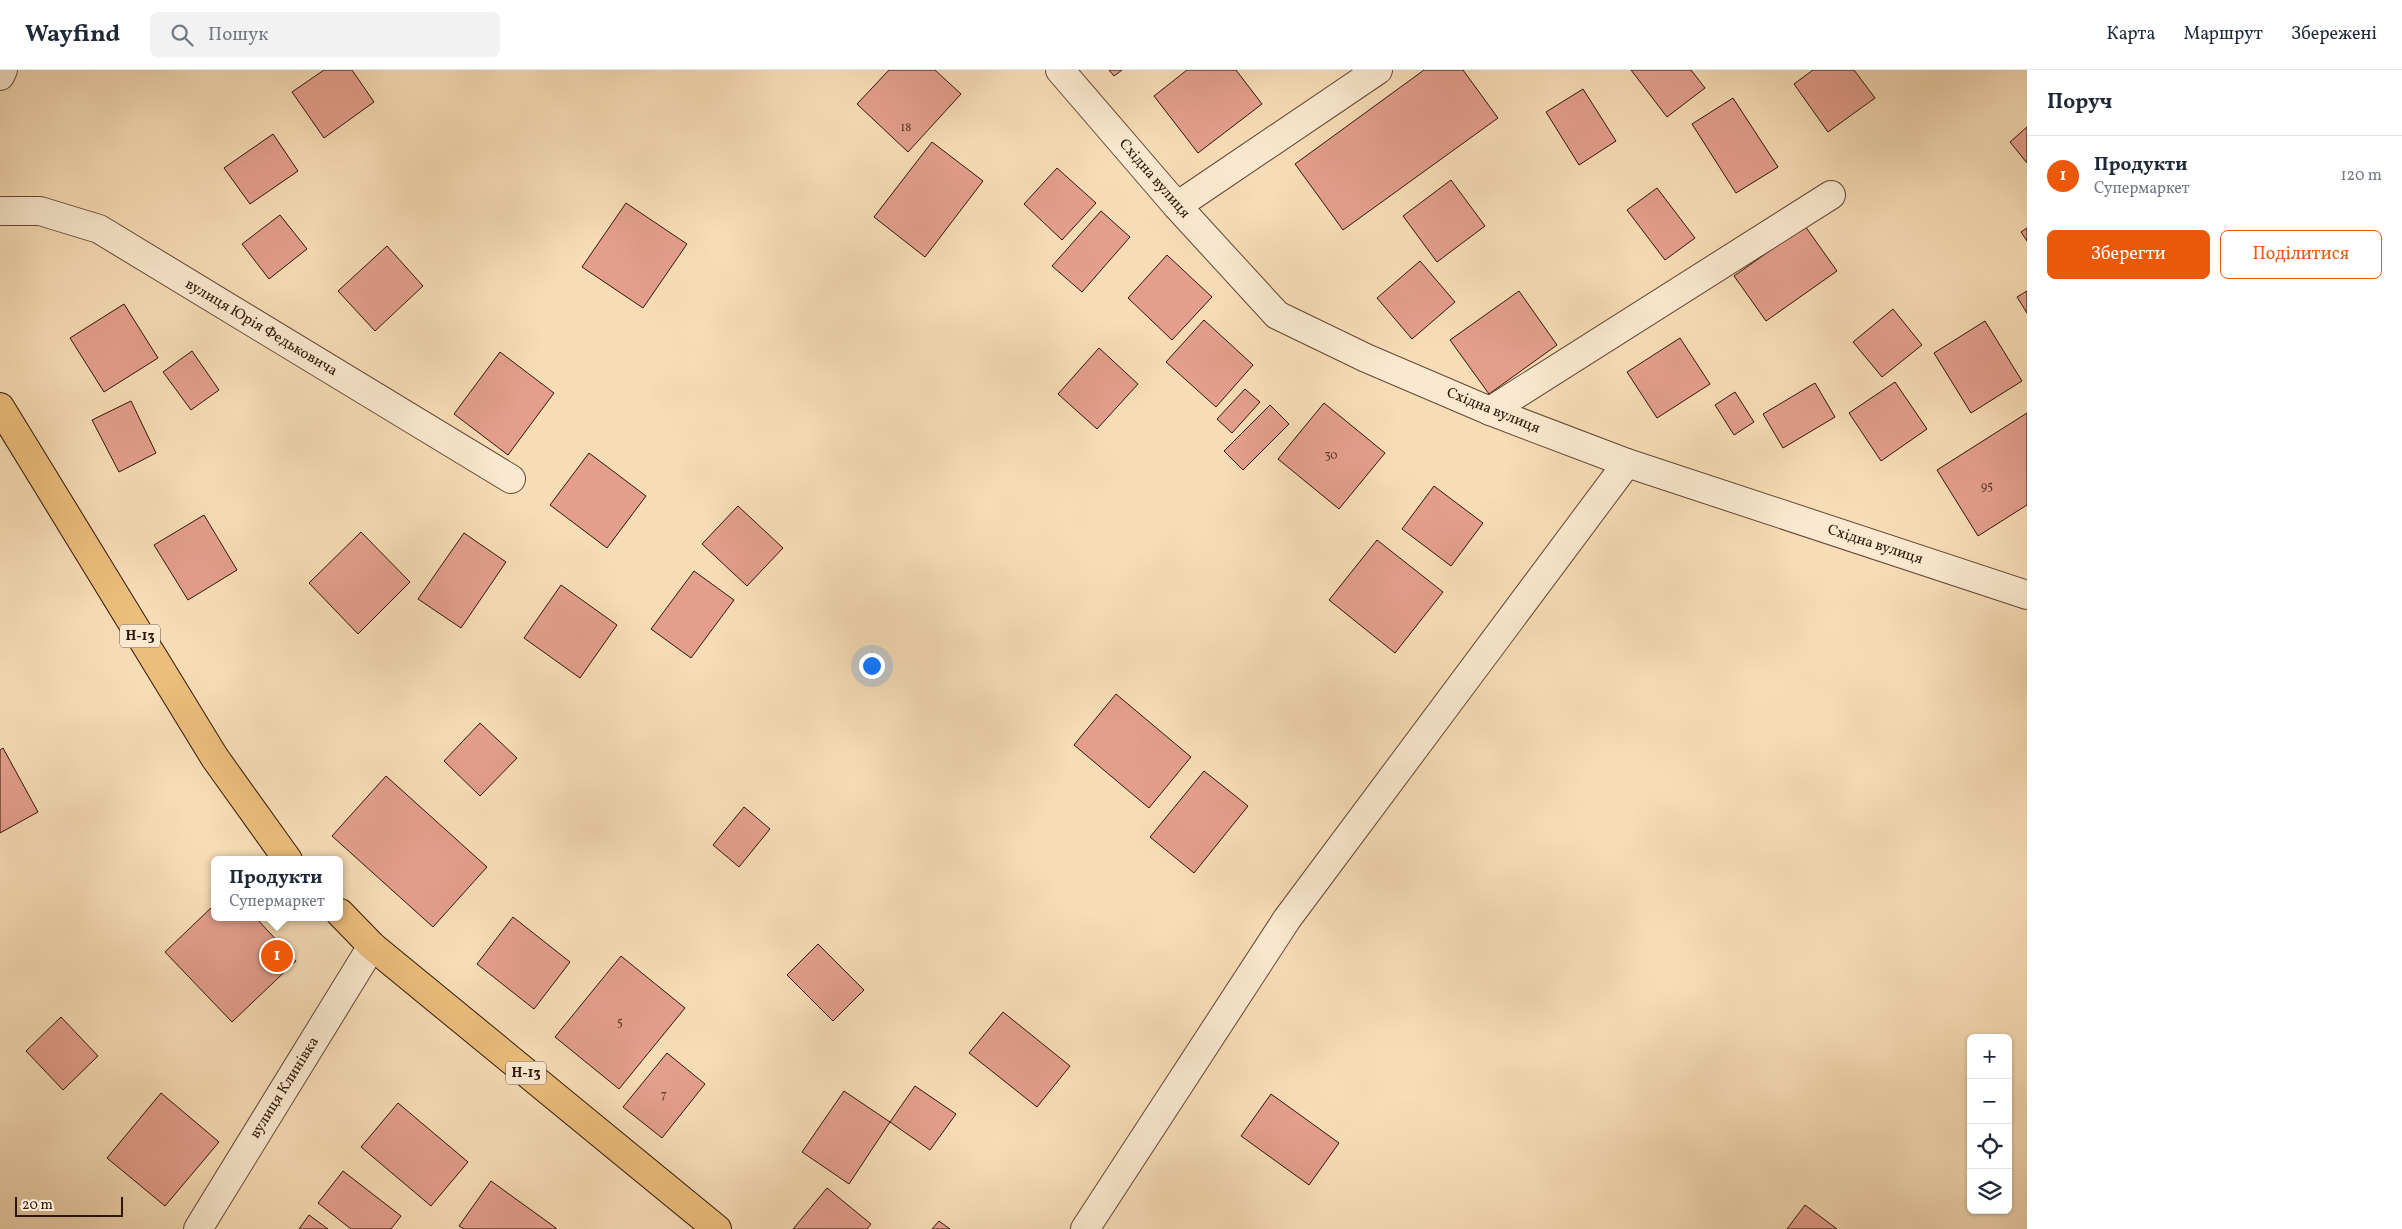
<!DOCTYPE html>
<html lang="uk">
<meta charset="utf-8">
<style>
body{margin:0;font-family:Vollkorn,serif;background:#f2f2f3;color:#1f2937}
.controls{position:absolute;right:15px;bottom:15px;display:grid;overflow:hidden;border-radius:8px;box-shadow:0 1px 4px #0004}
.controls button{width:45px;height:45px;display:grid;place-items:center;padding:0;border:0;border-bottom:1px solid #e0e1e3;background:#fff;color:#1f2937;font:25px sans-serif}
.scale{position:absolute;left:15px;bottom:12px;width:108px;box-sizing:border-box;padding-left:5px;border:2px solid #30150a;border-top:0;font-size:14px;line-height:18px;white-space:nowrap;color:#30150a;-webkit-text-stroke:4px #fae9d0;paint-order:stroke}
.you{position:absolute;left:871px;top:595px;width:18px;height:18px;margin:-12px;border:4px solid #fff;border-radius:50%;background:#1a73e8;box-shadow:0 0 0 8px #1a73e833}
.badge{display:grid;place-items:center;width:32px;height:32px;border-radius:50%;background:#ea580c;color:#fff;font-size:16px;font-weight:700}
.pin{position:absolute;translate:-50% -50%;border:2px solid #fff;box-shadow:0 1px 5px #0006}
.popup{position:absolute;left:211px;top:786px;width:132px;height:65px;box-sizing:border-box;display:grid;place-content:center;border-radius:8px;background:#fff;filter:drop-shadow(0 1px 4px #0005);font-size:16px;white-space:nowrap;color:#747a83}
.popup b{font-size:19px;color:#1f2937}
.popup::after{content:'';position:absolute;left:50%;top:100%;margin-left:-10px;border:10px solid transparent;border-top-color:#fff}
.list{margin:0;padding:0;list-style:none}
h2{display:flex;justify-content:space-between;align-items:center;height:65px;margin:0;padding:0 20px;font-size:21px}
h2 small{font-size:16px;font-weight:400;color:#747a83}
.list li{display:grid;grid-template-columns:32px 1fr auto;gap:15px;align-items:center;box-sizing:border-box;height:80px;padding:0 20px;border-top:1px solid #e0e1e3}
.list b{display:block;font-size:19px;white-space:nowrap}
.list p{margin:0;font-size:16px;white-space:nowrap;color:#747a83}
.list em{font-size:16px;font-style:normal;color:#747a83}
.actions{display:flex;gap:10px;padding:15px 20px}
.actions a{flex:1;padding:11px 0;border:1px solid #ea580c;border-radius:8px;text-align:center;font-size:18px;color:#ea580c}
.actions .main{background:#ea580c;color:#fff}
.icon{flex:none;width:28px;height:28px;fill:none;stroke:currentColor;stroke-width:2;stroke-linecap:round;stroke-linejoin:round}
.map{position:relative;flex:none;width:2027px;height:1159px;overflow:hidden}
header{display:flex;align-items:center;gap:30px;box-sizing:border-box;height:70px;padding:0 25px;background:#fff;border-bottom:1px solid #e0e1e3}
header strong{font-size:24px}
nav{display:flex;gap:28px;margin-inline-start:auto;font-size:18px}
.search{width:350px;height:45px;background:#f2f2f3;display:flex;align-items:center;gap:12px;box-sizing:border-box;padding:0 18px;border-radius:8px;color:#747a83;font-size:19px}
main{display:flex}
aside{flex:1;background:#fff}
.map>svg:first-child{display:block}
.building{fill:#e39f8c;stroke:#30150a}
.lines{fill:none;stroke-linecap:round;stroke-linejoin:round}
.minor-casing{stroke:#624735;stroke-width:30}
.major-casing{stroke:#30150a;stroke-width:30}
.minor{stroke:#fae9d0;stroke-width:28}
.major{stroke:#ecbe7b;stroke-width:28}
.labels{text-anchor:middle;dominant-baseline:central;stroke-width:4.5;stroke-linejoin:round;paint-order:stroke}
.number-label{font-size:12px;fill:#5d382a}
.shield{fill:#fae9d0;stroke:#6d5545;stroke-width:1}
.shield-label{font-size:14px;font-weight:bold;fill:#30150a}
.street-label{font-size:15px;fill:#30150a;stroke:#fae9d0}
</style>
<header>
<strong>Wayfind</strong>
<div class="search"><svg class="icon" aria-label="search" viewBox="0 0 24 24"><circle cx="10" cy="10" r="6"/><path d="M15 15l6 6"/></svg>Пошук</div>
<nav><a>Карта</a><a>Маршрут</a><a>Збережені</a></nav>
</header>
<main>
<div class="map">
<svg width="2027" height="1159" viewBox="0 0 2027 1159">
<rect width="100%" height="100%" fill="#f7ddb6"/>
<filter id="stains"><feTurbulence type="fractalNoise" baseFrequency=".004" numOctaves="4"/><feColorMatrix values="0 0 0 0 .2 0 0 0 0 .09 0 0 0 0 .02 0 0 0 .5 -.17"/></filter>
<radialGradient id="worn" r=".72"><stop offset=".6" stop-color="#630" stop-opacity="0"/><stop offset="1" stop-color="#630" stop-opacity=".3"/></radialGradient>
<g class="building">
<path d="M324,0h28l22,32 -50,36 -32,-46z"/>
<path d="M889,0h46l26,24 -53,58 -51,-48z"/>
<path d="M1109,0h13l-8,6z"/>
<path d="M1187,0h49l26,34 -64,49 -44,-57z"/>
<path d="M1424,0h39l35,48 -155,112 -48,-66z"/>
<path d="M1631,0h60l14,18 -38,29z"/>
<path d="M1813,0h41l21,28 -47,34 -34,-48z"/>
<path d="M1583,19l33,52 -37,24 -33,-53z"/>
<path d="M1733,28l45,69 -42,26 -44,-69z"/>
<path d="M2027,57v36l-17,-21z"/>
<path d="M273,64l25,37 -48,33 -26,-36z"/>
<path d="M932,72l51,39 -58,76 -51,-40z"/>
<path d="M1057,98l39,35 -34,37 -38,-36z"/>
<path d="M1451,110l34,46 -48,36 -34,-46z"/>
<path d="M1657,118l38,50 -30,22 -38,-50z"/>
<path d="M626,133l61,41 -44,64 -61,-41z"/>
<path d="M1101,141l29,26 -48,55 -30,-26z"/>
<path d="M280,145l27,34 -38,30 -27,-35z"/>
<path d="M1805,156l32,45 -71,50 -32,-45z"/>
<path d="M2027,158v13l-6,-9z"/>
<path d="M387,176l36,40 -48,45 -37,-40z"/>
<path d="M1167,185l45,42 -40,43 -44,-42z"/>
<path d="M1420,191l35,41 -43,37 -35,-41z"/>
<path d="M1519,221l38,54 -68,49 -39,-54z"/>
<path d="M2027,221v22l-10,-16z"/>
<path d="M124,234l34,54 -54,34 -34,-54z"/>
<path d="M1893,239l29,36 -40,32 -29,-35z"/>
<path d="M1204,250l49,45 -37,42 -50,-45z"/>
<path d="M1985,251l37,60 -51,32 -37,-60z"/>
<path d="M1680,268l30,46 -53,34 -30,-46z"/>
<path d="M1099,278l39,36 -41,45 -39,-35z"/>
<path d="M192,281l27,39 -28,20 -28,-38z"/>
<path d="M500,282l54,41 -46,62 -54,-41z"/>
<path d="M1895,312l32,47 -46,32 -32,-48z"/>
<path d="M1815,313l20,34 -52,31 -20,-34z"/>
<path d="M1245,319l15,13 -28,31 -15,-14z"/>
<path d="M1735,322l19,30 -20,13 -19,-30z"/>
<path d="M131,331l25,52 -37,19 -27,-52z"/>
<path d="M1324,333l61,50 -46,56 -61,-50z"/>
<path d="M1270,335l19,19 -46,46 -19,-19z"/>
<path d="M2027,343v92l-49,31 -41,-66z"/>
<path d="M589,383l57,43 -39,52 -57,-43z"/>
<path d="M1434,416l49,37 -32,43 -49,-37z"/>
<path d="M738,436l45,42 -36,38 -45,-42z"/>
<path d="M204,445l33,55 -49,30 -34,-55z"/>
<path d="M361,462l49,50 -52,52 -49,-51z"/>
<path d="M464,463l42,29 -45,66 -43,-29z"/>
<path d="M1377,470l66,52 -48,61 -66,-53z"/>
<path d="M694,501l40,29 -43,58 -40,-29z"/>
<path d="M561,515l56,40 -37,53 -56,-40z"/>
<path d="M1116,624l75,63 -42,51 -75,-63z"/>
<path d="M480,653l37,35 -37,38 -36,-35z"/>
<path d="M3,678l35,64 -38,21v-83z"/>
<path d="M1204,701l44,35 -54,67 -44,-36z"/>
<path d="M386,706l101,91 -54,60 -101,-91z"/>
<path d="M744,737l26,22 -31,38 -26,-22z"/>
<path d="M214,835v12h41l41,44 -64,61 -67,-70z"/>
<path d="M513,847l57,45 -36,47 -57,-45z"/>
<path d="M818,874l46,46 -31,31 -46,-46z"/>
<path d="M621,886l64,52 -66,81 -64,-52z"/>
<path d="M1003,942l67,54 -33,41 -68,-54z"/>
<path d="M61,947l37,39 -35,34 -37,-39z"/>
<path d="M667,983l38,31 -43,54 -39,-31z"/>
<path d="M915,1016l41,28 -26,36 -40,-28z"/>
<path d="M844,1021l46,31 -41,62 -47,-32z"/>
<path d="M161,1023l58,49 -54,64 -58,-48z"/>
<path d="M1271,1024l68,49 -30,42 -68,-49z"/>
<path d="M398,1033l70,59 -37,44 -70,-59z"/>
<path d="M343,1101l58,45 -10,13h-40l-33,-26z"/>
<path d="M491,1111l65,47v1h-92l-5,-3z"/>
<path d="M827,1118l44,36 -4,5h-74z"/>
<path d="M1805,1135l32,24h-50z"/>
<path d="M309,1145l19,14h-29z"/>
<path d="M939,1151l11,8h-18z"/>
</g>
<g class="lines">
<g class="minor-casing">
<g id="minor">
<path d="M1060,0l117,136 100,109 89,43 124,53 137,52 400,132"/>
<path d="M0,6l3,-6"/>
<path d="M1177,136l201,-136"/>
<path d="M0,141h40l59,18 412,250"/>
<path d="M1490,341l341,-216"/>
<path d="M198,1159l174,-283"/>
<path d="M1085,1159l202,-310 340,-456"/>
</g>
</g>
<g class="major-casing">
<g id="major">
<path d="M0,337l215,351 73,102"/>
<path d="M340,843l32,33 345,283"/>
</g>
</g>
<use href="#minor" class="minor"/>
<use href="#major" class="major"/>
</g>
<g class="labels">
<g class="number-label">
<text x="906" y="58">18</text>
<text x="1331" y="386">30</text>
<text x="1987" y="417">95</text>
<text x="620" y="953">5</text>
<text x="664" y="1025">7</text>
</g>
<g class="shield">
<rect x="120" y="554.5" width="40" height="23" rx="4"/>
<rect x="506" y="991.5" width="40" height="23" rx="4"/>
</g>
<g class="shield-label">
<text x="140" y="566">Н-13</text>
<text x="526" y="1003">Н-13</text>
</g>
<g class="street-label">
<text transform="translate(1154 109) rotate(49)">Східна вулиця</text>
<text transform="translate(261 258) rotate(31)">вулиця Юрія Федьковича</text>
<text transform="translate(1493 341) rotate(22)">Східна вулиця</text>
<text transform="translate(1875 475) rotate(18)">Східна вулиця</text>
<text transform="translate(285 1018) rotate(-58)">вулиця Клинівка</text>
</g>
</g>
<rect width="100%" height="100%" filter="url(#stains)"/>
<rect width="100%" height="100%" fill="url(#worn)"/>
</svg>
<div class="controls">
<button>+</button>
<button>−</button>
<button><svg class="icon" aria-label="locate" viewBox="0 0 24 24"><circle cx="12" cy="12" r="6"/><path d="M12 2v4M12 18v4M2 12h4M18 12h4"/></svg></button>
<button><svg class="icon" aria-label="layers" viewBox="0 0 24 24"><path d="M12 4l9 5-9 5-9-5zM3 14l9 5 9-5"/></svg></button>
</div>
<div class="scale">20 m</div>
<div class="you"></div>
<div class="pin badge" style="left:277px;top:886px">1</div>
<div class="popup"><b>Продукти</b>Супермаркет</div>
</div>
<aside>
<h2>Поруч<small></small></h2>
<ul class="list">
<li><span class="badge">1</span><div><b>Продукти</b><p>Супермаркет</p></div><em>120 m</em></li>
</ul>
<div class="actions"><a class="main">Зберегти</a><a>Поділитися</a></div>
</aside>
</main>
